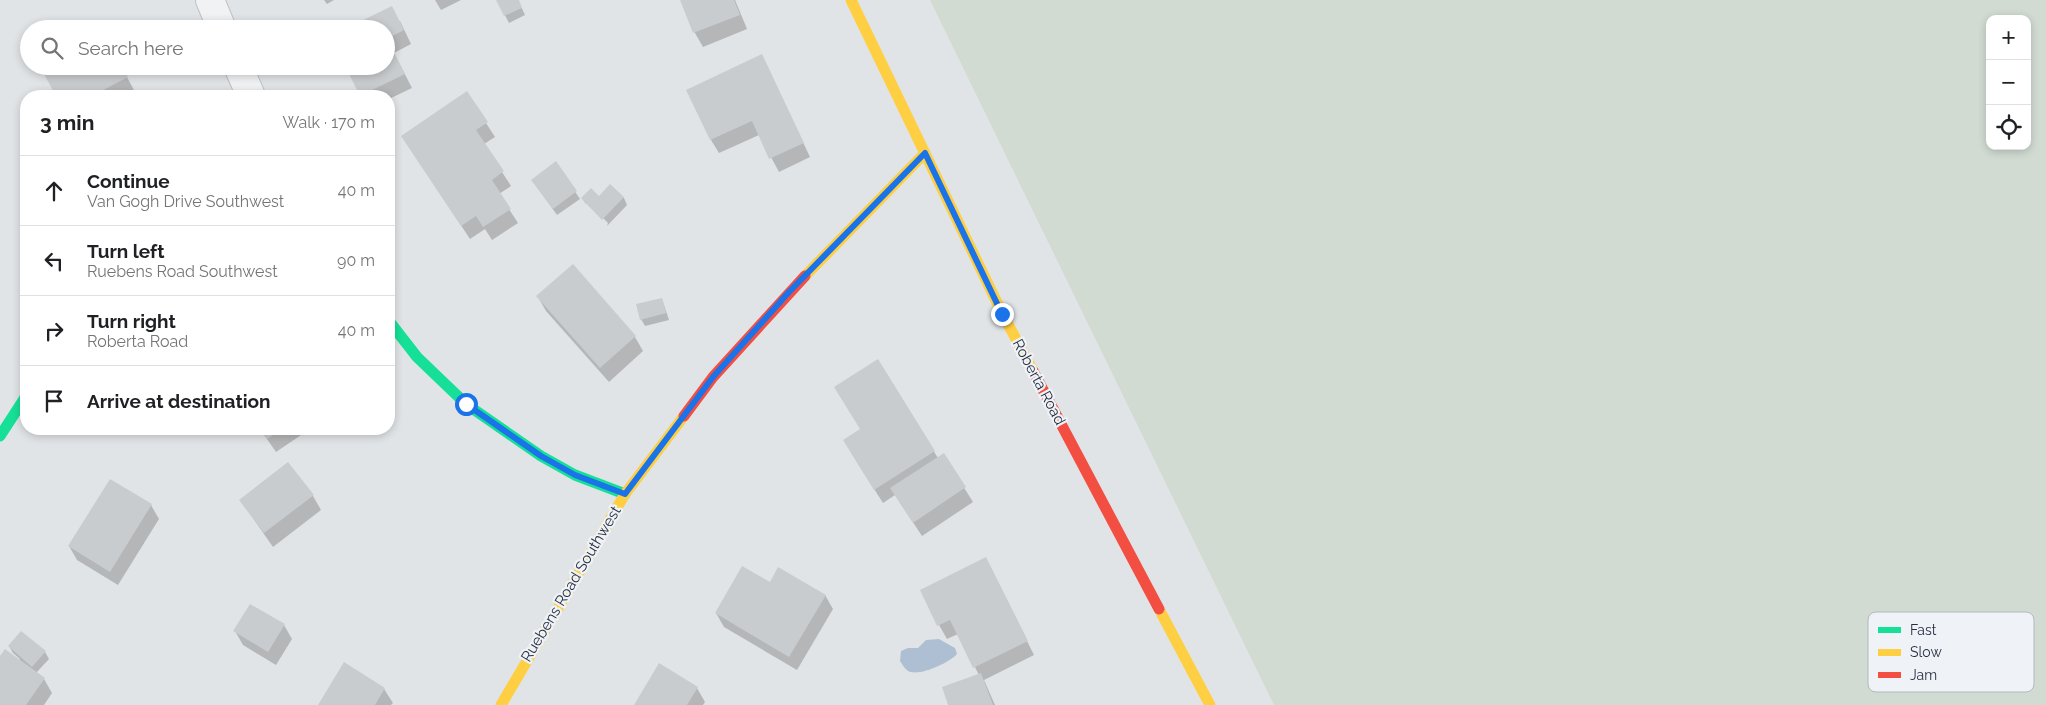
<!DOCTYPE html>
<meta charset="utf-8">
<style>
body{margin:0;font-family:Raleway,sans-serif;background:#f6f6f6;color:#202124}
.controls{position:absolute;right:15px;top:15px;display:grid;overflow:hidden;border-radius:10px;box-shadow:0 2px 8px #0003}
.controls button{width:45px;height:45px;display:grid;place-items:center;padding:0;border:0;border-bottom:1px solid #e0e0e0;background:#fff;color:#202124;font:25px sans-serif}
.stop{position:absolute;width:15px;height:15px;margin:-11px;border:4px solid #1a73e8;border-radius:50%;background:#fff}
.stop.end{background:#1a73e8;border-color:#fff;box-shadow:0 1px 5px #0008}
.list{margin:0;padding:0;list-style:none}
h2{display:flex;justify-content:space-between;align-items:center;height:65px;margin:0;padding:0 20px;font-size:21px}
h2 small{font-size:16px;font-weight:400;color:#757577}
.list li{display:grid;grid-template-columns:32px 1fr auto;gap:15px;align-items:center;box-sizing:border-box;height:70px;padding:0 20px;border-top:1px solid #e0e0e0}
.list b{display:block;font-size:19px;white-space:nowrap}
.list p{margin:0;font-size:16px;white-space:nowrap;color:#757577}
.list em{font-size:16px;font-style:normal;color:#757577}
.icon{flex:none;width:28px;height:28px;fill:none;stroke:currentColor;stroke-width:2;stroke-linecap:round;stroke-linejoin:round}
.map{position:relative;flex:none;width:2046px;height:705px;overflow:hidden}
.search{position:absolute;background:#fff;box-shadow:0 2px 8px #0003;left:20px;top:20px;width:375px;height:55px;display:flex;align-items:center;gap:12px;box-sizing:border-box;padding:0 18px;border-radius:28px;color:#757577;font-size:19px}
.panel{position:absolute;background:#fff;box-shadow:0 2px 8px #0003;left:20px;top:90px;width:375px;height:345px;border-radius:20px}
.map>svg:first-child{display:block}
.green{fill:#d1dbd2;fill-rule:evenodd}
.water{fill:#afbfd3}
.shadow{fill:#0003}
.building{fill:#c9cccf}
.lines{fill:none;stroke-linecap:round;stroke-linejoin:round}
.street-casing{stroke:#bfc2c5;stroke-width:30}
.street{stroke:#f1f2f3;stroke-width:28}
.fast{stroke:#16e098;stroke-width:11}
.slow{stroke:#ffcf43;stroke-width:11}
.jam{stroke:#f24e42;stroke-width:11}
.route{stroke:#1a73e8;stroke-width:6}
.labels{text-anchor:middle;dominant-baseline:central;stroke-width:4.5;stroke-linejoin:round;paint-order:stroke}
.street-label{font-size:15px;fill:#283040;stroke:#eff2f6}
.key{fill:#eff2f6;stroke:#b3b8bf;stroke-width:1}
.key-label{font-size:14px;fill:#283040}
</style>
<div class="map">
<svg width="2046" height="705" viewBox="0 0 2046 705">
<rect width="100%" height="100%" fill="#e1e4e7"/>
<path class="green" d="M930,0h1116v705h-772zM1990,19h37v127h-37z"/>
<path class="water" d="M939,639l16,9 2,6c-8,9 -38,23 -49,17 -3,-2 -6,-7 -8,-10l1,-10 7,-3h10l8,-8z"/>
<g class="shadow">
<path d="M324,0h10l-7,4z"/>
<path d="M435,0h26l-20,10z"/>
<path d="M497,0h21l7,15 -16,8z"/>
<path d="M681,0h54l12,29 -44,18 -8,-14z"/>
<path d="M400,21l11,23 -17,9 18,35 -23,11v-3h-27l-15,-30h39v-37z"/>
<path d="M762,56l48,101 -31,15 -20,-37 -40,18 -8,-13z"/>
<path d="M121,66l14,26 -9,4h-69l-11,-21z"/>
<path d="M486,123l9,14 -11,7 27,42 -12,8 19,29 -26,17 -7,-11 -15,10 -68,-103z"/>
<path d="M556,163l24,36 -23,16 -20,-28z"/>
<path d="M610,186l14,12 3,7 -20,21 1,-3 -21,-21 -1,2 -4,-6h17z"/>
<path d="M573,266l62,71 8,14 -34,31 -63,-71 -8,-14z"/>
<path d="M662,299l7,21 -24,6 -4,-7z"/>
<path d="M877,361l61,97 5,-4 30,48 -51,34 -27,-41 -12,8 -31,-49 10,-24z"/>
<path d="M243,429h12l-8,6z"/>
<path d="M260,429h50l-34,23z"/>
<path d="M313,496l8,14 -48,37 -32,-46z"/>
<path d="M151,505l8,14 -41,66 -41,-25 -8,-14z"/>
<path d="M986,559l48,96 -50,25 11,25h-45l29,-30 -21,-41 -11,5 -8,-14z"/>
<path d="M770,584l55,11 8,14 -36,61 -73,-43 -8,-14z"/>
<path d="M284,625l8,14 -16,26 -33,-20 -8,-14z"/>
<path d="M9,646l36,6 4,7 -13,14 8,6 8,14 -8,12h-44v-46l19,2 1,-2 -7,-6z"/>
<path d="M697,688l8,14 -2,3h-68z"/>
<path d="M384,689l9,14 -2,2h-71z"/>
</g>
<g class="building">
<path d="M496,0h23l3,8 -18,8z"/>
<path d="M680,0h54l6,15 -47,18z"/>
<path d="M392,6l12,24 -17,9 18,35 -45,22 -15,-30h41v-37h-41z"/>
<path d="M762,54l42,89 -35,16 -17,-38 -42,19 -24,-50z"/>
<path d="M59,66h63l6,11 -36,19h-36l-12,-22z"/>
<path d="M467,91l21,31 -12,8 28,41 -12,9 19,29 -28,18 -7,-11 -15,10 -60,-90z"/>
<path d="M556,161l21,30 -24,18 -22,-29z"/>
<path d="M610,184l14,13 -22,23 -21,-22 10,-10 8,8z"/>
<path d="M573,264l63,72 -36,32 -64,-72z"/>
<path d="M662,298l4,15 -26,7 -4,-16z"/>
<path d="M878,359l57,92 -61,39 -31,-50 17,-11 -26,-42z"/>
<path d="M260,429h22l-15,10z"/>
<path d="M944,453l22,34 -53,36 -23,-35z"/>
<path d="M288,462l26,33 -50,38 -25,-33z"/>
<path d="M110,479l42,25 -42,68 -42,-26z"/>
<path d="M986,557l42,84 -55,27 -23,-48 -13,6 -17,-36z"/>
<path d="M742,566l28,16 8,-15 48,28 -37,62 -74,-44z"/>
<path d="M250,604l35,20 -17,28 -35,-21z"/>
<path d="M21,631l25,20 -14,16 -24,-21z"/>
<path d="M5,649l40,29 -19,27h-26v-49z"/>
<path d="M344,662l41,26 -10,17h-57z"/>
<path d="M659,663l39,24 -11,18h-53z"/>
<path d="M981,673l12,32h-45l-6,-18z"/>
</g>
<g class="lines">
<g class="street-casing">
<g id="street">
<path d="M210,0l12,29"/>
<path d="M238,66l13,30"/>
</g>
</g>
<use href="#street" class="street"/>
<g class="fast">
<path d="M389,321l28,36 49,47 75,52 34,19 50,19"/>
<path d="M0,436l26,-40"/>
</g>
<g class="slow">
<path d="M851,0l151,313 31,58"/>
<path d="M805,276l120,-123"/>
<path d="M1159,609l51,96"/>
<path d="M501,705l124,-211 59,-78"/>
</g>
<g class="jam">
<path d="M1033,371l126,238"/>
<path d="M684,416l29,-39 92,-101"/>
</g>
</g>
<g class="lines">
<path class="route" d="M466,404l75,52 34,19 50,19 88,-117 76,-85 136,-139 77,161"/>
</g>
<g class="labels">
<g class="street-label">
<text transform="translate(1039 382) rotate(62)">Roberta Road</text>
<text transform="translate(571 584) rotate(-59)">Ruebens Road Southwest</text>
</g>
</g>
<rect x="1868" y="612" width="166" height="80" rx="8" class="key"/>
<rect x="1878" y="627" width="23" height="6" fill="#16e098"/>
<rect x="1878" y="649" width="23" height="7" fill="#ffcf43"/>
<rect x="1878" y="672" width="23" height="6" fill="#f24e42"/>
<g class="key-label">
<text x="1910" y="635">Fast</text>
<text x="1910" y="657">Slow</text>
<text x="1910" y="680">Jam</text>
</g>
</svg>
<div class="controls">
<button>+</button>
<button>−</button>
<button><svg class="icon" aria-label="locate" viewBox="0 0 24 24"><circle cx="12" cy="12" r="6"/><path d="M12 2v4M12 18v4M2 12h4M18 12h4"/></svg></button>
</div>
<div class="stop" style="left:466px;top:404px"></div>
<div class="stop end" style="left:1002px;top:314px"></div>
<div class="search"><svg class="icon" aria-label="search" viewBox="0 0 24 24"><circle cx="10" cy="10" r="6"/><path d="M15 15l6 6"/></svg>Search here</div>
<section class="panel">
<h2>3 min<small>Walk · 170 m</small></h2>
<ul class="list">
<li><svg class="icon" aria-label="ahead" viewBox="0 0 24 24"><path d="M12 20V5M6 11l6-6 6 6"/></svg><div><b>Continue</b><p>Van Gogh Drive Southwest</p></div><em>40 m</em></li>
<li><svg class="icon" aria-label="left" viewBox="0 0 24 24"><path d="M17 20v-9H6M10 6l-5 5 5 5"/></svg><div><b>Turn left</b><p>Ruebens Road Southwest</p></div><em>90 m</em></li>
<li><svg class="icon" aria-label="right" viewBox="0 0 24 24"><path d="M7 20v-9h11M14 6l5 5-5 5"/></svg><div><b>Turn right</b><p>Roberta Road</p></div><em>40 m</em></li>
<li><svg class="icon" aria-label="arrive" viewBox="0 0 24 24"><path d="M6 21V4h12l-3 4 3 4H6"/></svg><div><b>Arrive at destination</b></div></li>
</ul>
</section>
</div>
